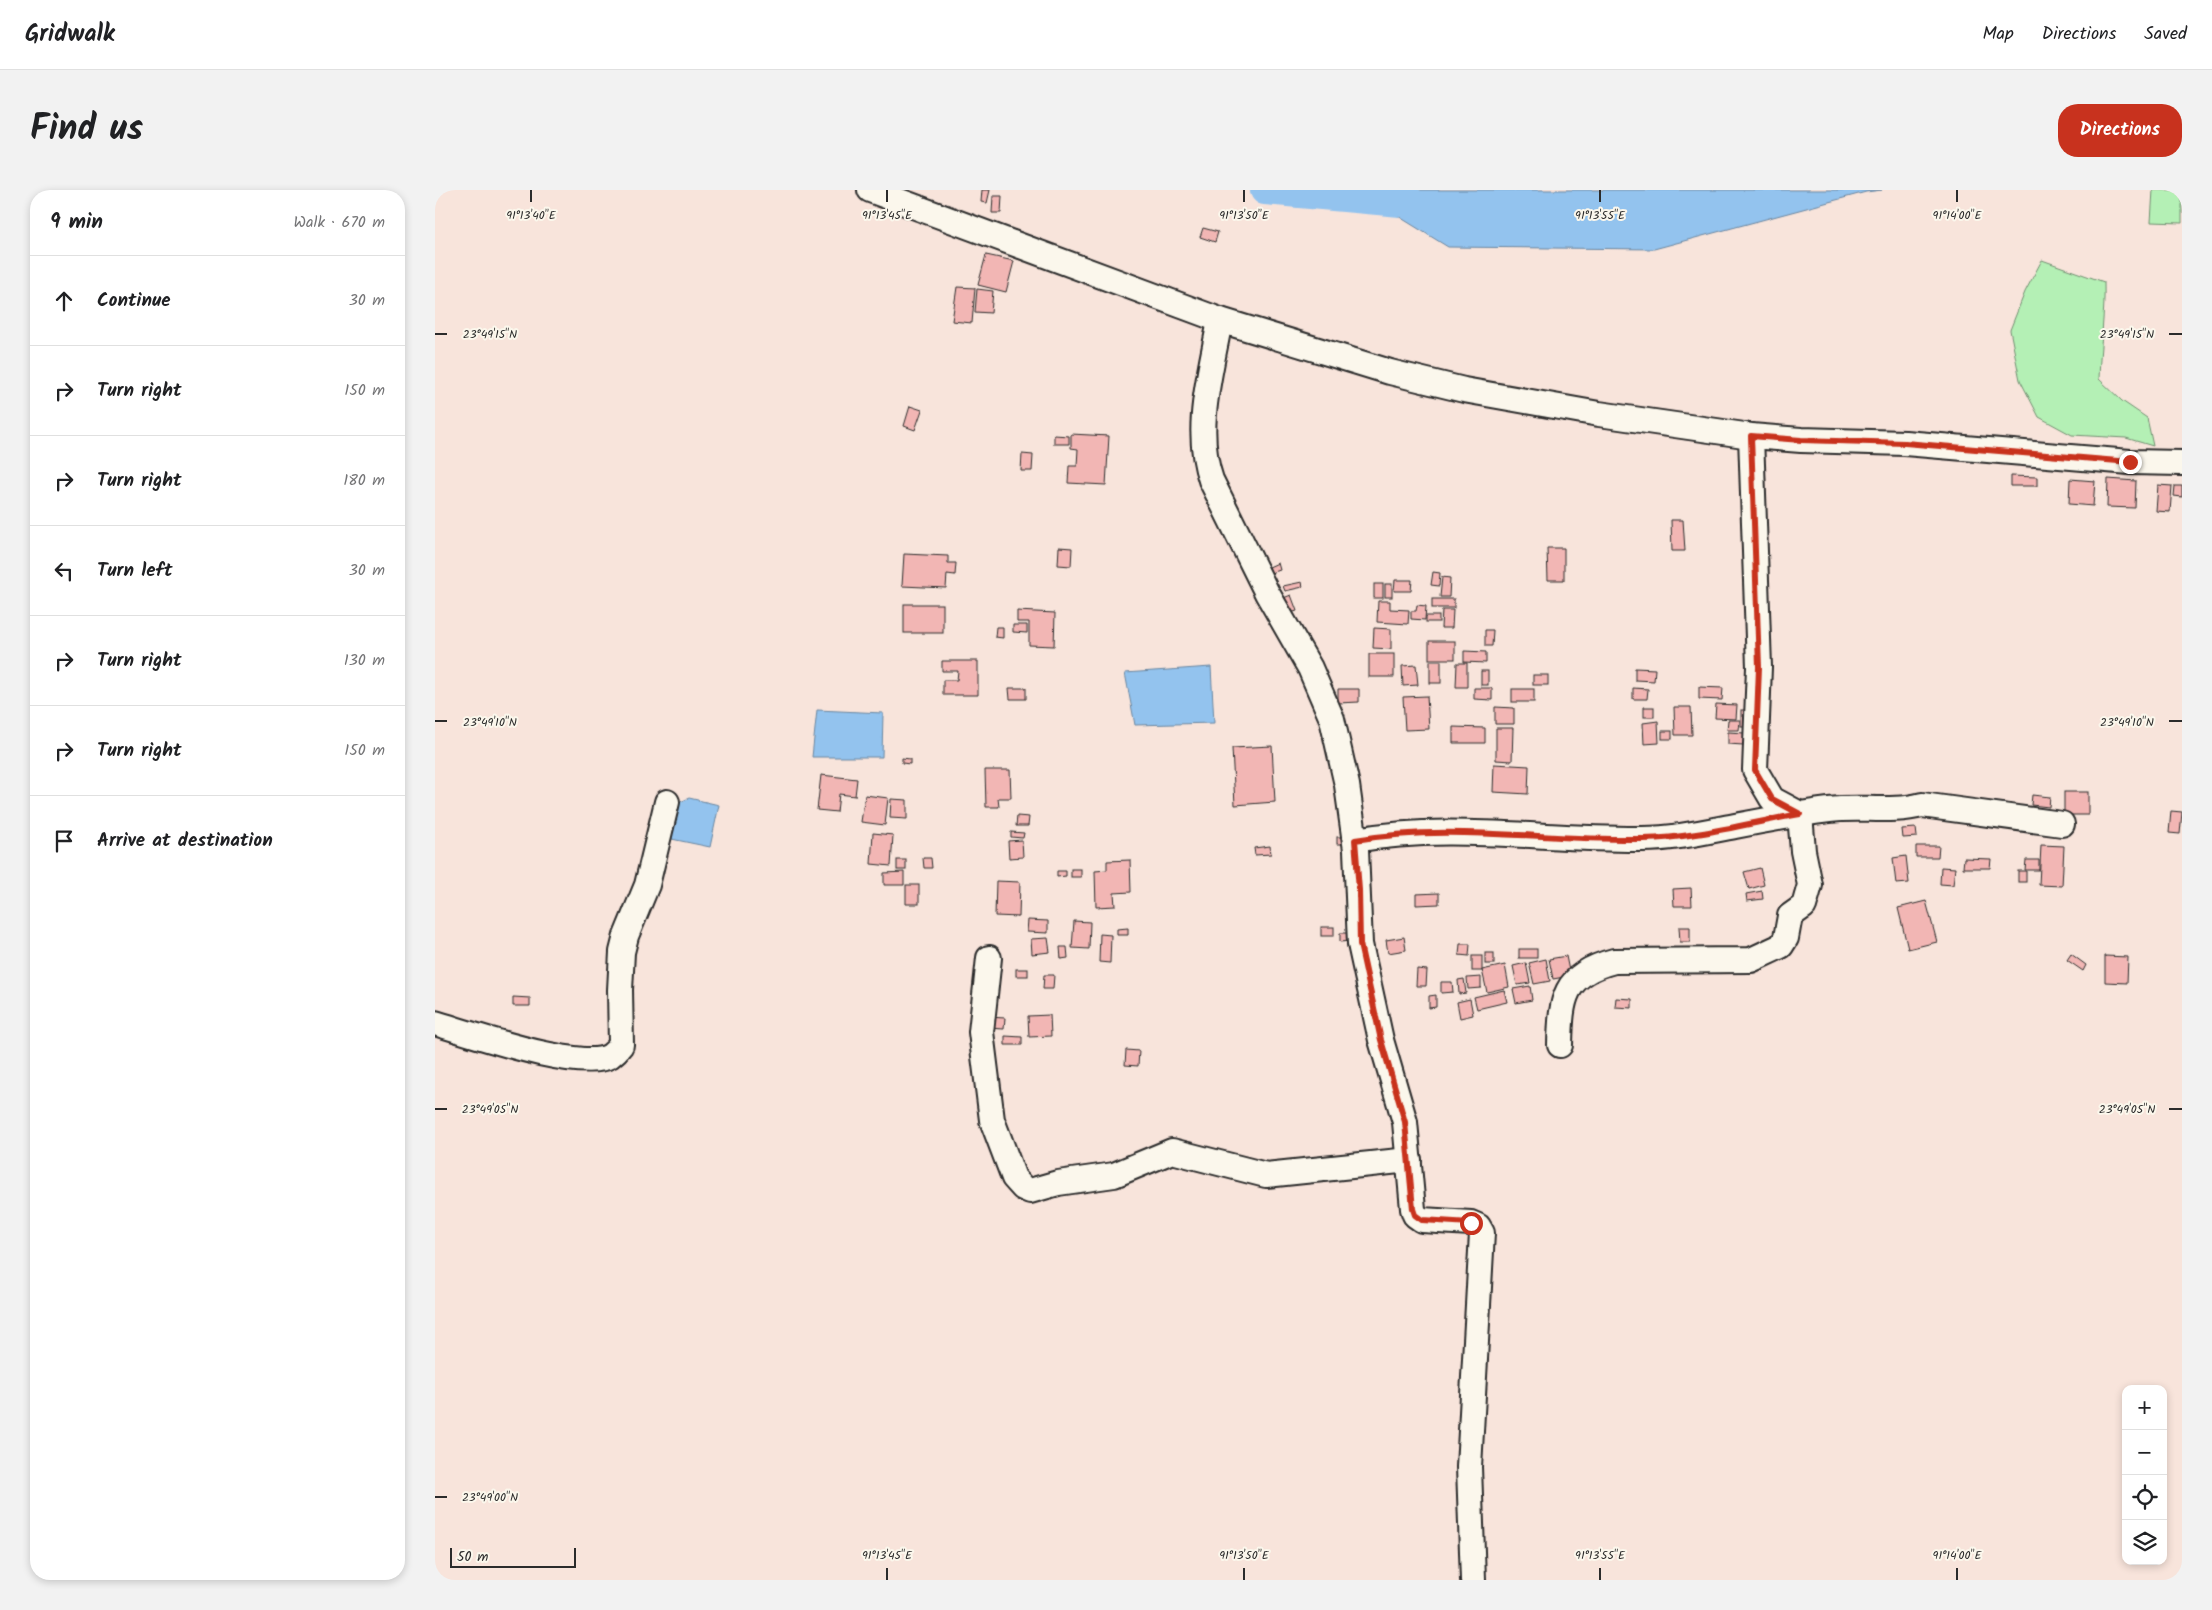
<!DOCTYPE html>
<meta charset="utf-8">
<style>
body{margin:0;font-family:Kalam,sans-serif;background:#f2f2f2;color:#202124}
.controls{position:absolute;right:15px;bottom:15px;display:grid;overflow:hidden;border-radius:10px;box-shadow:0 2px 8px #0003}
.controls button{width:45px;height:45px;display:grid;place-items:center;padding:0;border:0;border-bottom:1px solid #e0e0e0;background:#fff;color:#202124;font:25px sans-serif}
.scale{position:absolute;left:15px;bottom:12px;width:126px;box-sizing:border-box;padding-left:5px;border:2px solid #2b2b2b;border-top:0;font-size:14px;line-height:18px;white-space:nowrap;color:#2b2b2b;-webkit-text-stroke:4px #fbf7ec;paint-order:stroke}
.stop{position:absolute;width:15px;height:15px;margin:-11px;border:4px solid #c8321e;border-radius:50%;background:#fff}
.stop.end{background:#c8321e;border-color:#fff;box-shadow:0 1px 5px #0008}
.list{margin:0;padding:0;list-style:none}
h2{display:flex;justify-content:space-between;align-items:center;height:65px;margin:0;padding:0 20px;font-size:21px}
h2 small{font-size:16px;font-weight:400;color:#757577}
.list li{display:grid;grid-template-columns:32px 1fr auto;gap:15px;align-items:center;box-sizing:border-box;height:90px;padding:0 20px;border-top:1px solid #e0e0e0}
.list b{display:block;font-size:19px;white-space:nowrap}
.list em{font-size:16px;font-style:normal;color:#757577}
.icon{flex:none;width:28px;height:28px;fill:none;stroke:currentColor;stroke-width:2;stroke-linecap:round;stroke-linejoin:round}
.map{position:relative;flex:none;width:1747px;height:1390px;overflow:hidden;border-radius:20px}
header{display:flex;align-items:center;gap:30px;box-sizing:border-box;height:70px;padding:0 25px;background:#fff;border-bottom:1px solid #e0e0e0}
header strong{font-size:24px}
nav{display:flex;gap:28px;margin-inline-start:auto;font-size:18px}
.intro{display:flex;align-items:center;justify-content:space-between;box-sizing:border-box;height:120px;padding:0 30px}
h1{margin:0;font-size:35px}
.button{padding:12px 22px;border-radius:20px;background:#c8321e;color:#fff;font-size:18px;font-weight:700}
main{display:flex;gap:30px;padding:0 30px}
aside{flex:1;background:#fff;border-radius:20px;box-shadow:0 2px 8px #0003}
.map>svg:first-child{display:block}
.green{fill:#b4f0b5;stroke:#708e70}
.water{fill:#93c3ee;stroke:#6986a0}
.lines{fill:none;stroke-linecap:round;stroke-linejoin:round}
.river{stroke:#93c3ee;stroke-width:30}
.building{fill:#f2b6b4;stroke:#2b2b2b}
.minor-casing{stroke:#2b2b2b;stroke-width:28}
.minor{stroke:#fbf7ec;stroke-width:24}
.route{stroke:#c8321e;stroke-width:6}
.ticks{fill:none;stroke:#2b2b2b;stroke-width:2}
.ticks-label{font-size:12px;text-anchor:middle;fill:#2b2b2b;stroke:#fbf7ec;stroke-width:4;stroke-linejoin:round;paint-order:stroke}
</style>
<header>
<strong>Gridwalk</strong>
<nav><a>Map</a><a>Directions</a><a>Saved</a></nav>
</header>
<div class="intro"><h1>Find us</h1><a class="button">Directions</a></div>
<main>
<aside>
<h2>9 min<small>Walk · 670 m</small></h2>
<ul class="list">
<li><svg class="icon" aria-label="ahead" viewBox="0 0 24 24"><path d="M12 20V5M6 11l6-6 6 6"/></svg><div><b>Continue</b></div><em>30 m</em></li>
<li><svg class="icon" aria-label="right" viewBox="0 0 24 24"><path d="M7 20v-9h11M14 6l5 5-5 5"/></svg><div><b>Turn right</b></div><em>150 m</em></li>
<li><svg class="icon" aria-label="right" viewBox="0 0 24 24"><path d="M7 20v-9h11M14 6l5 5-5 5"/></svg><div><b>Turn right</b></div><em>180 m</em></li>
<li><svg class="icon" aria-label="left" viewBox="0 0 24 24"><path d="M17 20v-9H6M10 6l-5 5 5 5"/></svg><div><b>Turn left</b></div><em>30 m</em></li>
<li><svg class="icon" aria-label="right" viewBox="0 0 24 24"><path d="M7 20v-9h11M14 6l5 5-5 5"/></svg><div><b>Turn right</b></div><em>130 m</em></li>
<li><svg class="icon" aria-label="right" viewBox="0 0 24 24"><path d="M7 20v-9h11M14 6l5 5-5 5"/></svg><div><b>Turn right</b></div><em>150 m</em></li>
<li><svg class="icon" aria-label="arrive" viewBox="0 0 24 24"><path d="M6 21V4h12l-3 4 3 4H6"/></svg><div><b>Arrive at destination</b></div></li>
</ul>
</aside>
<div class="map">
<svg width="1747" height="1390" viewBox="0 0 1747 1390">
<rect width="100%" height="100%" fill="#f8e4db"/>
<filter id="ink" filterUnits="userSpaceOnUse"><feTurbulence type="fractalNoise" baseFrequency=".02" numOctaves="2"/><feDisplacementMap in="SourceGraphic" scale="10" xChannelSelector="R" yChannelSelector="G"/><feConvolveMatrix kernelMatrix="1 2 1 2 8 2 1 2 1" color-interpolation-filters="sRGB"/></filter>
<g filter="url(#ink)">
<g class="green">
<path d="M1718,0h29v33l-31,-1z"/>
<path d="M1607,70l62,22c1,32 -4,64 -5,97l23,22 25,17 6,28 -27,-8 -54,-3 -33,-18 -19,-37 -10,-50 15,-38z"/>
</g>
<g class="water">
<path d="M972,0h475l-16,2 -212,57 -206,-2 -76,-47z"/>
<path d="M776,477l3,56 -79,2 -10,-52z"/>
<path d="M382,520l66,3 -1,44h-70z"/>
<path d="M254,608l30,7 -9,42 -48,-10 10,-31z"/>
</g>
<g class="lines">
<path class="river" d="M830,0l147,13"/>
</g>
<g class="building">
<path d="M547,0h8l-3,13 -6,-1z"/>
<path d="M558,6h9l-1,17h-9z"/>
<path d="M768,38l15,4 -3,10 -15,-5z"/>
<path d="M551,65l28,6 -8,31 -28,-7z"/>
<path d="M522,97l18,1 -3,35 -20,-2z"/>
<path d="M542,99l16,2 -2,22 -16,-1z"/>
<path d="M475,216l12,4 -7,20 -11,-4z"/>
<path d="M636,244l38,2 -3,49 -38,-2 1,-17h8l1,-17 -7,-1z"/>
<path d="M619,245l15,1v8h-15z"/>
<path d="M587,264l11,1 -1,16h-11z"/>
<path d="M1576,286l26,1v9h-26z"/>
<path d="M1635,289l25,2 -2,25 -24,-2z"/>
<path d="M1673,289l28,2 -1,27 -28,-1z"/>
<path d="M1723,295l14,1 -2,26 -14,-1z"/>
<path d="M1740,296h7v11l-8,-1z"/>
<path d="M1236,330h12l2,31h-13z"/>
<path d="M624,357l13,1 -1,18 -13,-1z"/>
<path d="M1112,358h17v32h-16z"/>
<path d="M469,364l44,2v7h8l-1,12 -8,-1 -1,14 -44,-2z"/>
<path d="M843,373l2,7 -9,3 -2,-6z"/>
<path d="M998,382l7,1 -1,13 -8,-1z"/>
<path d="M1007,387l8,1 -1,19h-9z"/>
<path d="M960,390h17l-1,11h-17z"/>
<path d="M867,392l1,5 -18,4 -2,-5z"/>
<rect x="939" y="394" width="9" height="14"/>
<rect x="950" y="394" width="7" height="13"/>
<path d="M856,405l6,16 -10,3 -6,-15z"/>
<rect x="997" y="409" width="22" height="9"/>
<path d="M943,411h12v8l19,1 -1,14 -31,-2z"/>
<rect x="469" y="414" width="39" height="29"/>
<path d="M982,415l9,1 -1,14 -14,-1v-8h5z"/>
<path d="M1007,420h11l-1,18h-11z"/>
<path d="M582,421l38,2 -1,33 -25,-1v-23h-12z"/>
<rect x="991" y="426" width="13" height="6"/>
<path d="M578,435h14v8l-14,-1z"/>
<path d="M561,437h7v11l-8,-1z"/>
<path d="M939,438l17,1v20l-18,-1z"/>
<path d="M1050,440h8l-1,16h-7z"/>
<rect x="994" y="451" width="26" height="18"/>
<path d="M1029,461l22,1v11l-22,-1z"/>
<rect x="934" y="464" width="25" height="23"/>
<path d="M507,471h36v34h-35v-15h14l1,-9h-16z"/>
<rect x="995" y="471" width="11" height="22"/>
<path d="M1022,473h10v24h-11z"/>
<path d="M981,475l2,20 -15,1 -1,-20z"/>
<path d="M1200,478l20,1 -1,12 -19,-1z"/>
<rect x="1046" y="481" width="7" height="14"/>
<rect x="1098" y="485" width="15" height="10"/>
<path d="M1264,497l24,1 -1,12 -23,-1z"/>
<path d="M574,498h17v11h-16z"/>
<path d="M1039,498h18v12l-18,-1z"/>
<path d="M1198,498l15,1 -1,10h-14z"/>
<path d="M903,499h21v13l-21,1z"/>
<rect x="1077" y="499" width="22" height="13"/>
<path d="M992,506l2,33 -24,1 -2,-33z"/>
<path d="M1281,514l21,1 -1,14 -21,-1z"/>
<path d="M1060,517l19,1v16h-19z"/>
<rect x="1209" y="517" width="10" height="10"/>
<path d="M1239,517h17l1,28h-17z"/>
<rect x="1306" y="520" width="9" height="16"/>
<path d="M1293,530h12l-1,10h-12z"/>
<path d="M1223,531l1,22 -15,1 -1,-21z"/>
<path d="M1018,537l32,1v15h-32z"/>
<path d="M1061,538h17l-1,33 -16,-1z"/>
<rect x="1227" y="541" width="10" height="8"/>
<path d="M1293,542l16,1 -1,12 -15,-1z"/>
<path d="M837,556l3,56 -40,3 -3,-57z"/>
<path d="M467,568l8,1v5l-8,-1z"/>
<path d="M1059,574l35,2 -1,28 -35,-2z"/>
<path d="M550,580h25l1,28h-13l1,9h-13z"/>
<path d="M386,585l36,4 -2,17 -16,-2 -2,18 -20,-2z"/>
<rect x="1629" y="602" width="24" height="23"/>
<path d="M430,605l23,3 -3,27 -24,-3z"/>
<path d="M1597,605l18,2 -1,10 -18,-2z"/>
<path d="M456,609l16,1v19l-17,-1z"/>
<path d="M1736,621l11,1 -2,22 -11,-1z"/>
<path d="M582,626l12,1 -1,9h-12z"/>
<path d="M1481,638l1,9 -14,1 -1,-9z"/>
<path d="M576,642l13,1 -1,5 -12,-1z"/>
<path d="M438,643l20,2 -2,31 -20,-2z"/>
<rect x="902" y="647" width="15" height="7"/>
<path d="M587,650l1,17 -14,1 -1,-17z"/>
<path d="M1606,655l23,1 -2,40 -23,-1z"/>
<path d="M835,656l1,8 -16,1 -1,-7z"/>
<path d="M1481,656h23l-1,11h-22z"/>
<path d="M1471,666l3,27 -13,1 -3,-26z"/>
<path d="M488,668h8l1,10h-8z"/>
<path d="M1529,668l27,1 -1,9h-27z"/>
<rect x="462" y="670" width="9" height="10"/>
<path d="M695,670l1,32 -17,1 1,13 -19,1 -1,-36 12,-1v-9z"/>
<path d="M1591,670h13v10h-14z"/>
<path d="M1506,677l14,1 -2,17 -13,-1z"/>
<path d="M1325,678l4,17 -15,4 -5,-17z"/>
<rect x="636" y="679" width="10" height="8"/>
<path d="M622,681h9v5l-9,1z"/>
<rect x="1583" y="681" width="8" height="11"/>
<path d="M469,682v13h-20v-12z"/>
<path d="M561,691l24,1 -1,35 -24,-1z"/>
<rect x="471" y="695" width="13" height="19"/>
<path d="M1256,698l1,18h-18l-1,-17z"/>
<path d="M1327,701l1,8 -16,2 -1,-7z"/>
<path d="M1004,703v11l-23,1v-11z"/>
<path d="M1491,711l11,41 -29,7 -10,-41z"/>
<path d="M593,730l20,1v12l-21,-1z"/>
<path d="M639,731l16,1 -1,27 -17,-1z"/>
<rect x="886" y="737" width="13" height="9"/>
<path d="M1244,737h11v15h-10z"/>
<path d="M693,738v7h-11v-6z"/>
<path d="M905,743h11v8l-11,1z"/>
<path d="M665,744l11,1 -1,28 -11,-1z"/>
<path d="M969,747l2,13 -18,3 -2,-13z"/>
<path d="M613,748l2,14 -18,2 -1,-15z"/>
<path d="M1025,754h10l-1,12 -10,-1z"/>
<path d="M625,757h7l1,11 -7,1z"/>
<rect x="1084" y="759" width="18" height="9"/>
<rect x="1050" y="763" width="9" height="11"/>
<path d="M1636,764l15,11 -3,6 -16,-11z"/>
<rect x="1037" y="766" width="10" height="15"/>
<path d="M1131,766l4,20 -17,3 -4,-20z"/>
<path d="M1670,766l23,1 -1,26 -22,-1z"/>
<path d="M1111,769l4,22 -16,3 -5,-21z"/>
<path d="M1091,773l4,20 -13,2 -4,-19z"/>
<path d="M1070,775l4,22 -22,5 -5,-22z"/>
<rect x="581" y="779" width="12" height="7"/>
<path d="M982,779l10,1 -1,16h-10z"/>
<path d="M609,785h10l-1,14h-10z"/>
<path d="M1046,787v11l-13,1 -1,-11z"/>
<path d="M1029,789l2,14 -7,1 -1,-14z"/>
<path d="M1006,792h11l1,10 -12,1z"/>
<path d="M1095,796l2,14 -16,3 -3,-14z"/>
<path d="M1069,800l3,12 -30,7 -3,-12z"/>
<path d="M1001,805v12l-7,1v-12z"/>
<path d="M78,807l17,1v8h-17z"/>
<path d="M1181,808l16,1v9l-17,-1z"/>
<path d="M1035,809l3,16 -13,3 -3,-16z"/>
<path d="M615,825l1,21 -22,1 -1,-21z"/>
<path d="M553,827l17,1 -1,11 -17,-1z"/>
<path d="M570,846l17,1v8h-17z"/>
<path d="M691,860l13,1 -1,15 -13,-1z"/>
</g>
<g class="lines">
<g class="minor-casing">
<g id="minor">
<path d="M435,0l350,130 170,52 74,18 135,24 152,22 50,4 104,3 225,19 52,1"/>
<path d="M785,130c-9,52 -27,109 -9,160l56,113 43,75 22,51 15,66 9,65 4,94 21,96 24,82 8,87 2,6 7,5 49,3 7,3 4,7 -13,234 4,113"/>
<path d="M920,650c95,-17 191,0 287,-1 31,0 62,-7 93,-13 31,-6 62,-12 94,-16 31,-4 63,3 93,-5l140,19"/>
<path d="M554,768l-8,74 11,88 22,58 9,10 7,3 28,-8 56,-8 58,-24 94,24 143,-15"/>
<path d="M0,833c35,10 145,49 175,33 4,-3 8,-7 11,-11l-1,-55 2,-38 4,-16 21,-51 20,-83"/>
<path d="M1125,855c1,-46 3,-71 54,-84l137,-1 30,-14 5,-8 4,-22 14,-10 6,-21 -7,-34 -3,-37 -28,-15 -17,-29 4,-103 -8,-231"/>
</g>
</g>
<use href="#minor" class="minor"/>
</g>
</g>
<g class="lines" filter="url(#ink)">
<path class="route" d="M1036,1033l-49,-3 -7,-5 -2,-6 -8,-87 -24,-82 -21,-96 -1,-54 -4,-50c96,-17 191,1 288,-1 53,-1 106,-16 157,-25l-28,-15 -17,-29 4,-103 -8,-231 50,4 104,3 225,19"/>
</g>
<path class="ticks" d="M96,0v12M452,0v12M809,0v12M1165,0v12M1522,0v12M0,144h12M1734,144h13M0,531h12M1734,531h13M0,919h12M1734,919h13M0,1307h12M452,1378v12M809,1378v12M1165,1378v12M1522,1378v12"/>
<g class="ticks-label">
<text x="96" y="29">91°13'40"E</text>
<text x="452" y="29">91°13'45"E</text>
<text x="809" y="29">91°13'50"E</text>
<text x="1165" y="29">91°13'55"E</text>
<text x="1522" y="29">91°14'00"E</text>
<text x="55" y="148">23°49'15"N</text>
<text x="1692" y="148">23°49'15"N</text>
<text x="55" y="536">23°49'10"N</text>
<text x="1692" y="536">23°49'10"N</text>
<text x="55" y="923">23°49'05"N</text>
<text x="1692" y="923">23°49'05"N</text>
<text x="55" y="1311">23°49'00"N</text>
<text x="452" y="1369">91°13'45"E</text>
<text x="809" y="1369">91°13'50"E</text>
<text x="1165" y="1369">91°13'55"E</text>
<text x="1522" y="1369">91°14'00"E</text>
</g>
</svg>
<div class="controls">
<button>+</button>
<button>−</button>
<button><svg class="icon" aria-label="locate" viewBox="0 0 24 24"><circle cx="12" cy="12" r="6"/><path d="M12 2v4M12 18v4M2 12h4M18 12h4"/></svg></button>
<button><svg class="icon" aria-label="layers" viewBox="0 0 24 24"><path d="M12 4l9 5-9 5-9-5zM3 14l9 5 9-5"/></svg></button>
</div>
<div class="scale">50 m</div>
<div class="stop" style="left:1036px;top:1033px"></div>
<div class="stop end" style="left:1695px;top:272px"></div>
</div>
</main>
